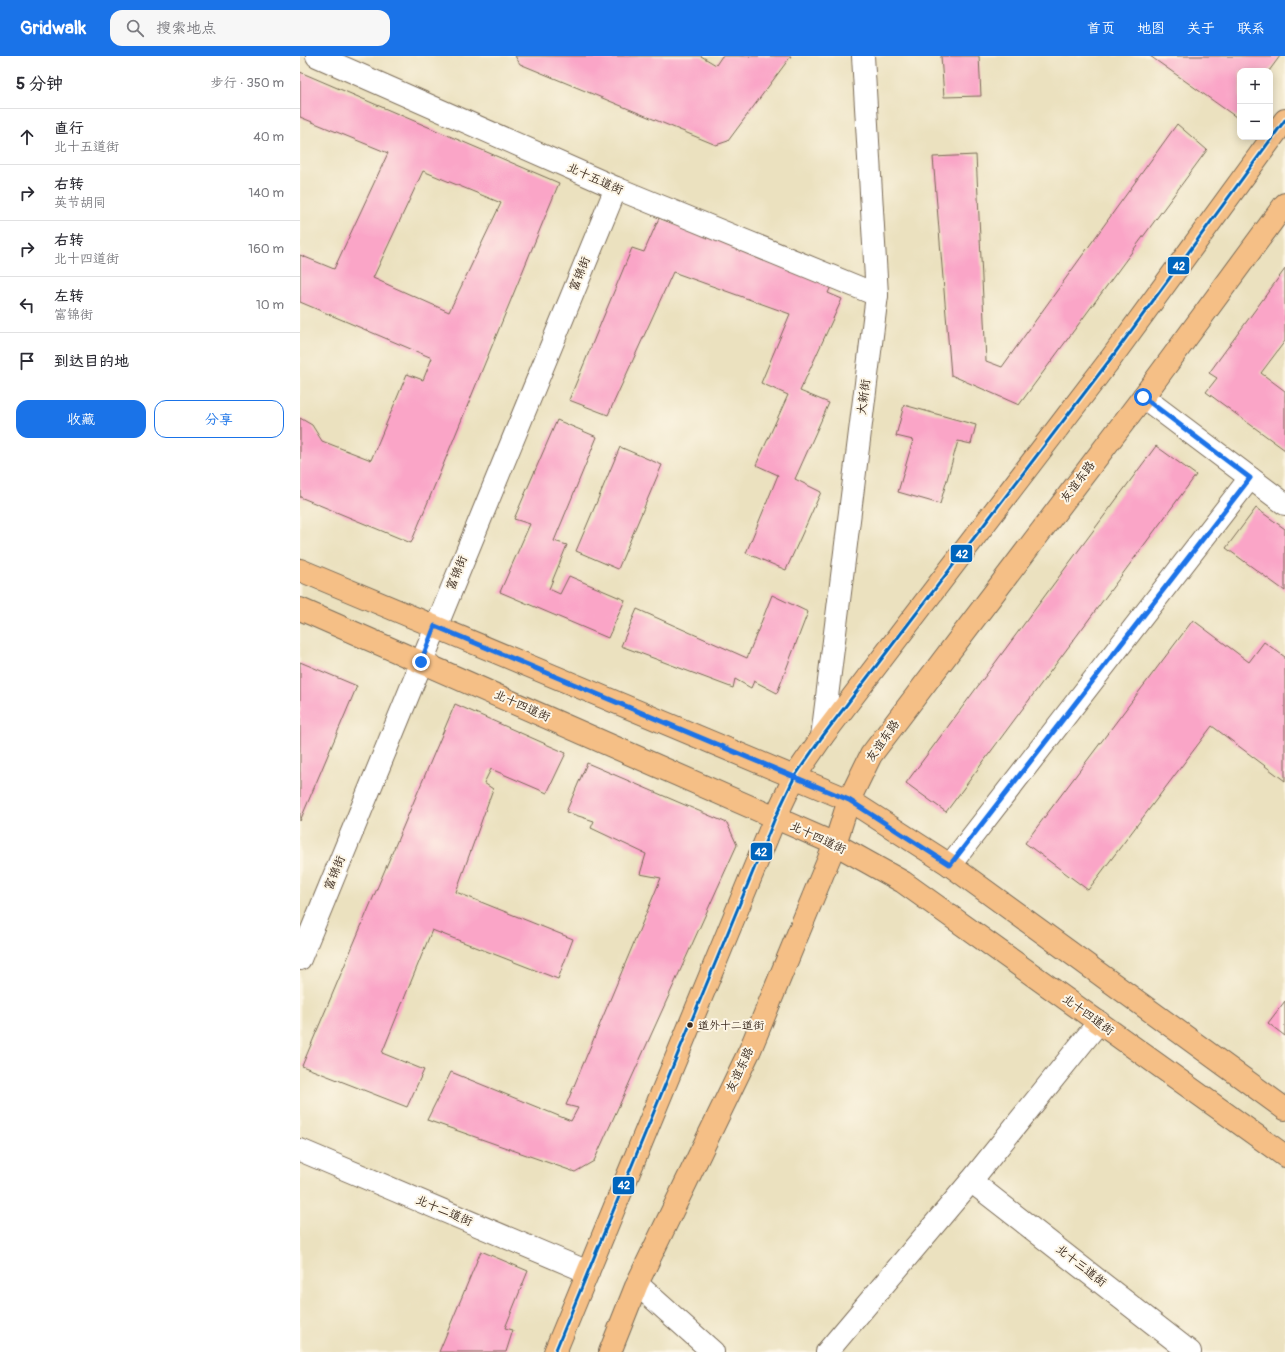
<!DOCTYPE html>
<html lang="zh">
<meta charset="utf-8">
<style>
body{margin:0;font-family:Pangolin,"LXGW WenKai TC",sans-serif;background:#f7f7f7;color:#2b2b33}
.controls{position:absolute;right:12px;top:12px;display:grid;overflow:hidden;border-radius:8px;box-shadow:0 2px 10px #0003}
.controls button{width:36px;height:36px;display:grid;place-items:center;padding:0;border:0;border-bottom:1px solid #e1e1e2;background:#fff;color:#2b2b33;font:20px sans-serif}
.stop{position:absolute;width:12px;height:12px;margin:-9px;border:3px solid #1a73e8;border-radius:50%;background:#fff}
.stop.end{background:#1a73e8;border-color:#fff;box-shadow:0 1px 4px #0008}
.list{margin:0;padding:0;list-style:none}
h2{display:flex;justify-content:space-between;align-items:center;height:52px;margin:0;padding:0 16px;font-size:17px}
h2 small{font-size:13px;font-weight:400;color:#7c7c81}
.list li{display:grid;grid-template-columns:26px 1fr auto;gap:12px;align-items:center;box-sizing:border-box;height:56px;padding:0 16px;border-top:1px solid #e1e1e2}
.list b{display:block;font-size:15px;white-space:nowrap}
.list p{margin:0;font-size:13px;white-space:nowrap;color:#7c7c81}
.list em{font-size:13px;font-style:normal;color:#7c7c81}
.actions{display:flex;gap:8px;padding:12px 16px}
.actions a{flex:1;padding:9px 0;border:1px solid #1a73e8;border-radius:12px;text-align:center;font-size:14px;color:#1a73e8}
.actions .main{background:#1a73e8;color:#fff}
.icon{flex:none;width:22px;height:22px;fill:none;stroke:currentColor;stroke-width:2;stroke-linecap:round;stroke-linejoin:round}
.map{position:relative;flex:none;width:985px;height:1296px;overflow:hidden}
header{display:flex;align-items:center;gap:24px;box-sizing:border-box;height:56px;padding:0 20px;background:#1a73e8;color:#fff}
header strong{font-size:19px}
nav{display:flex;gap:22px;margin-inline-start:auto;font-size:14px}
.search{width:280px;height:36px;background:#f7f7f7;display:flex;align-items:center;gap:10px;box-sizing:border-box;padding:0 14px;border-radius:12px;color:#7c7c81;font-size:15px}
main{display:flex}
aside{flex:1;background:#fff}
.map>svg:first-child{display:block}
.building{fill:#faa5c7;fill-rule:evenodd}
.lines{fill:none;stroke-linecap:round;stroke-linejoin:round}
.minor-casing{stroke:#796a56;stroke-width:24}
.major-casing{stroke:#796a56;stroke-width:24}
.highway-casing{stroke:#796a56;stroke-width:24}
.minor{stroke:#fff;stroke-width:22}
.major{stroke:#f5bf86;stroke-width:22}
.highway{stroke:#f5bf86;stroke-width:22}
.bus-1-casing{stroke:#fcf5e5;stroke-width:6}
.bus-1{stroke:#0065bd;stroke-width:3}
.route{stroke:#1a73e8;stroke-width:5}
.bus-dot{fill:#3b2a1e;stroke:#fcf5e5;stroke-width:1.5}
.labels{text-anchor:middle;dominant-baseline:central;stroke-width:4;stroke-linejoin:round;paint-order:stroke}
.bus-label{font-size:11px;fill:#3b2a1e;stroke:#fcf5e5;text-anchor:start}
.street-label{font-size:12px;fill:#3b2a1e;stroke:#fcf5e5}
.line-badge{stroke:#fcf5e5;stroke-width:1.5}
.badge-label{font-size:11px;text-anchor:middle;font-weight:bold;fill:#fff}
</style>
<header>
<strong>Gridwalk</strong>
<div class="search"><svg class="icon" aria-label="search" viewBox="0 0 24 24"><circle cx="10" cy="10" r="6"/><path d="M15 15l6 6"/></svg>搜索地点</div>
<nav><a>首页</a><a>地图</a><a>关于</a><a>联系</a></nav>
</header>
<main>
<aside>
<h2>5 分钟<small>步行 · 350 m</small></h2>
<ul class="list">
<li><svg class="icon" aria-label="ahead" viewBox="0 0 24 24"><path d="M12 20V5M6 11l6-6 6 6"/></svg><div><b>直行</b><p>北十五道街</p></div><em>40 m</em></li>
<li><svg class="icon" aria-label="right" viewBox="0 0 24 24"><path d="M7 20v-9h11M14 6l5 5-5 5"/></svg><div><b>右转</b><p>英节胡同</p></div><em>140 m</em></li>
<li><svg class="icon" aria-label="right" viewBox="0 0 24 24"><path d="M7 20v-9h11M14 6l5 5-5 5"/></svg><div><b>右转</b><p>北十四道街</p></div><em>160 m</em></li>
<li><svg class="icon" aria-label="left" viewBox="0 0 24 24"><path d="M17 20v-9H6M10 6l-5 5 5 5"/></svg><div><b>左转</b><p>富锦街</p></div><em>10 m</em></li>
<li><svg class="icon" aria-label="arrive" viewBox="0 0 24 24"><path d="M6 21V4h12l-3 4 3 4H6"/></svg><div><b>到达目的地</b></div></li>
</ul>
<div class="actions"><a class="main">收藏</a><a>分享</a></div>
</aside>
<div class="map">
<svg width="985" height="1296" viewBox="0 0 985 1296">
<rect width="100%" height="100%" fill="#fcf5e5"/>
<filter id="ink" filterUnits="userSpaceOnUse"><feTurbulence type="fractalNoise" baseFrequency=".025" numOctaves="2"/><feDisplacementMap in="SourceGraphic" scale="8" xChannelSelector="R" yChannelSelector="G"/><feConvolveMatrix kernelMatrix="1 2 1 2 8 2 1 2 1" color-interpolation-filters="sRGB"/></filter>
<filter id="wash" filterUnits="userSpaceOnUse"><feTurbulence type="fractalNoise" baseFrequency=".012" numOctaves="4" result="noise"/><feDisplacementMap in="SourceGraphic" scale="16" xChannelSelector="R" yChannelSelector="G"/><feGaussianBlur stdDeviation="0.9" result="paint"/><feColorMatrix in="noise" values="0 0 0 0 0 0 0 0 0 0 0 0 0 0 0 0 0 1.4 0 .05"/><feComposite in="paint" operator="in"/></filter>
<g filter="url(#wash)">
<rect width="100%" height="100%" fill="#ebe1bf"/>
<g id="blocks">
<g class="building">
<path d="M215,0h186l15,9 6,-9h69l-63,85 -12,4 -196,-81z"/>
<path d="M641,0h38l2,40 -37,1z"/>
<path d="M850,0h130l-11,15h-29v41l-4,5z"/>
<path d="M0,16l259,111 -148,360 -111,-46v-79l12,7 10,16 49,19 36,-86 16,6 9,-22 -132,-56v-47l34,14 54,-116 -88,-36zM123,115l78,32 -52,109 -76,-34z"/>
<path d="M877,68l30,26 -188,255 -68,-30 -18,-218 43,-2 10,206 16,6z"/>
<path d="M359,162l174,64 -5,11 14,6 -42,92 29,12 -34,76 26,13 -35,78 -40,-17 32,-78 -22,-10 32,-70 -27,-12 29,-69 -117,-42 -65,143 -39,-15 63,-152 12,4z"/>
<path d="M985,213v72l-24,32 24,18v59l-79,-58 11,-14 -8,-5z"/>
<path d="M604,349l72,20 -5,19 -13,-3 -18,63 -42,-12 15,-52 -17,-4z"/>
<path d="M257,364l40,17 -43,104 13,4 -18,44 11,5 9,-18 56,24 -17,38 -108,-46 30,-68 -16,-5z"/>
<path d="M856,390l40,29 -250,337 -40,-29z"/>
<path d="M320,391l42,18 -44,104 -42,-18z"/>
<path d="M956,452l29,21v62l-59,-43z"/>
<path d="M472,539l36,17 -31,81 -23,-12 -3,7 -16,-9 -2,9 -112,-42 16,-37 110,49z"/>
<path d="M893,564l56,42 15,-20 21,15v124l-73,-55 -124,164 -63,-47z"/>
<path d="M0,606l57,24 -57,135z"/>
<path d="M155,648l111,49 -19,40 -56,-24 -7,14 9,6 -37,103 117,47 -15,40 -126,-49 -50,123 42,17 -17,37 -105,-41z"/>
<path d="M287,707l140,60 10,22 -143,316 -19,11 -148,-52 24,-48 120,49 7,-13 -12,-3 95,-227 -21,-4 6,-20 -55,-26 3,-7 -28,-9z"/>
<path d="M985,945v35l-17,-13z"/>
<path d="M181,1195l47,20 -23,57 8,2 -7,22h-67z"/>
</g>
</g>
</g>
<g filter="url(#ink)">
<use href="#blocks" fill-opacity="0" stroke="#796a56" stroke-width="1"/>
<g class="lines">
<g class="minor-casing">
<g id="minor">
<path d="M17,0l299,132 261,107"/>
<path d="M843,341l142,107"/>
<path d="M522,681l55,-442 -14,-239"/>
<path d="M650,809l300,-387"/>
<path d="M0,903l316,-771"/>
<path d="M0,1094l288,122"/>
<path d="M671,1125l219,171"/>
<path d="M337,1228l76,68"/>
<path d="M527,1296l144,-171 128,-159"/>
</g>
</g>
<g class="major-casing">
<g id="major">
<path d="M0,514l549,230 101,65 335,244"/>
<path d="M0,553l535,235 68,38 382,274"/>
</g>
</g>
<g class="highway-casing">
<g id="highway">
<path d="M255,1296l220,-534 20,-42 27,-39 290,-380 173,-237"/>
<path d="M310,1296l27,-68 113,-234 85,-206 14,-44 22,-45 272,-358 142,-193"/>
</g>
</g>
<use href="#minor" class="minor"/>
<use href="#major" class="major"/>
<use href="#highway" class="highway"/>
<g class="bus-1-casing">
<path id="bus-1" d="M255,1296l220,-534 20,-42 27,-39 290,-380 173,-237"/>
</g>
<use href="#bus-1" class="bus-1"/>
</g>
</g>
<g class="lines" filter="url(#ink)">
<path class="route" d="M121,606l14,-36 414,174 101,65 300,-387 -107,-81"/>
</g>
<circle class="bus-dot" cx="390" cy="969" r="3.5"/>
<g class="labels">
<g class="bus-label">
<text x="398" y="969">道外十二道街</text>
</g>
<g class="street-label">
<text transform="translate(295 123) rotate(24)">北十五道街</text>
<text transform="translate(280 218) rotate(-68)">富锦街</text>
<text transform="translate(564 341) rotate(-83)">大新街</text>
<text transform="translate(778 426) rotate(-53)">友谊东路</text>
<text transform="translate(157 517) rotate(-68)">富锦街</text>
<text transform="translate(222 650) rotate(24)">北十四道街</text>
<text transform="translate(583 685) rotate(-55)">友谊东路</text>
<text transform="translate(518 782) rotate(25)">北十四道街</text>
<text transform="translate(35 817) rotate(-68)">富锦街</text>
<text transform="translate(788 959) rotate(36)">北十四道街</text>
<text transform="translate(440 1014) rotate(-65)">友谊东路</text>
<text transform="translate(144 1155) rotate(23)">北十二道街</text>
<text transform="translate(781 1210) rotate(38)">北十三道街</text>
</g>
</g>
<g class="line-badge">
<rect x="867" y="200" width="23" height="19" rx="4" fill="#0065bd"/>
<rect x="650" y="488" width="23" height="19" rx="4" fill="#0065bd"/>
<rect x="450" y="786" width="23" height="19" rx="4" fill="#0065bd"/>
<rect x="312" y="1120" width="23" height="19" rx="4" fill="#0065bd"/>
</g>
<g class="badge-label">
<text x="879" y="214">42</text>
<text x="662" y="502">42</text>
<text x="461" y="800">42</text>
<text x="324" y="1133">42</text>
</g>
</svg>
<div class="controls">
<button>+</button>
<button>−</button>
</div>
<div class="stop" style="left:843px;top:341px"></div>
<div class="stop end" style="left:121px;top:606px"></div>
</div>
</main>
